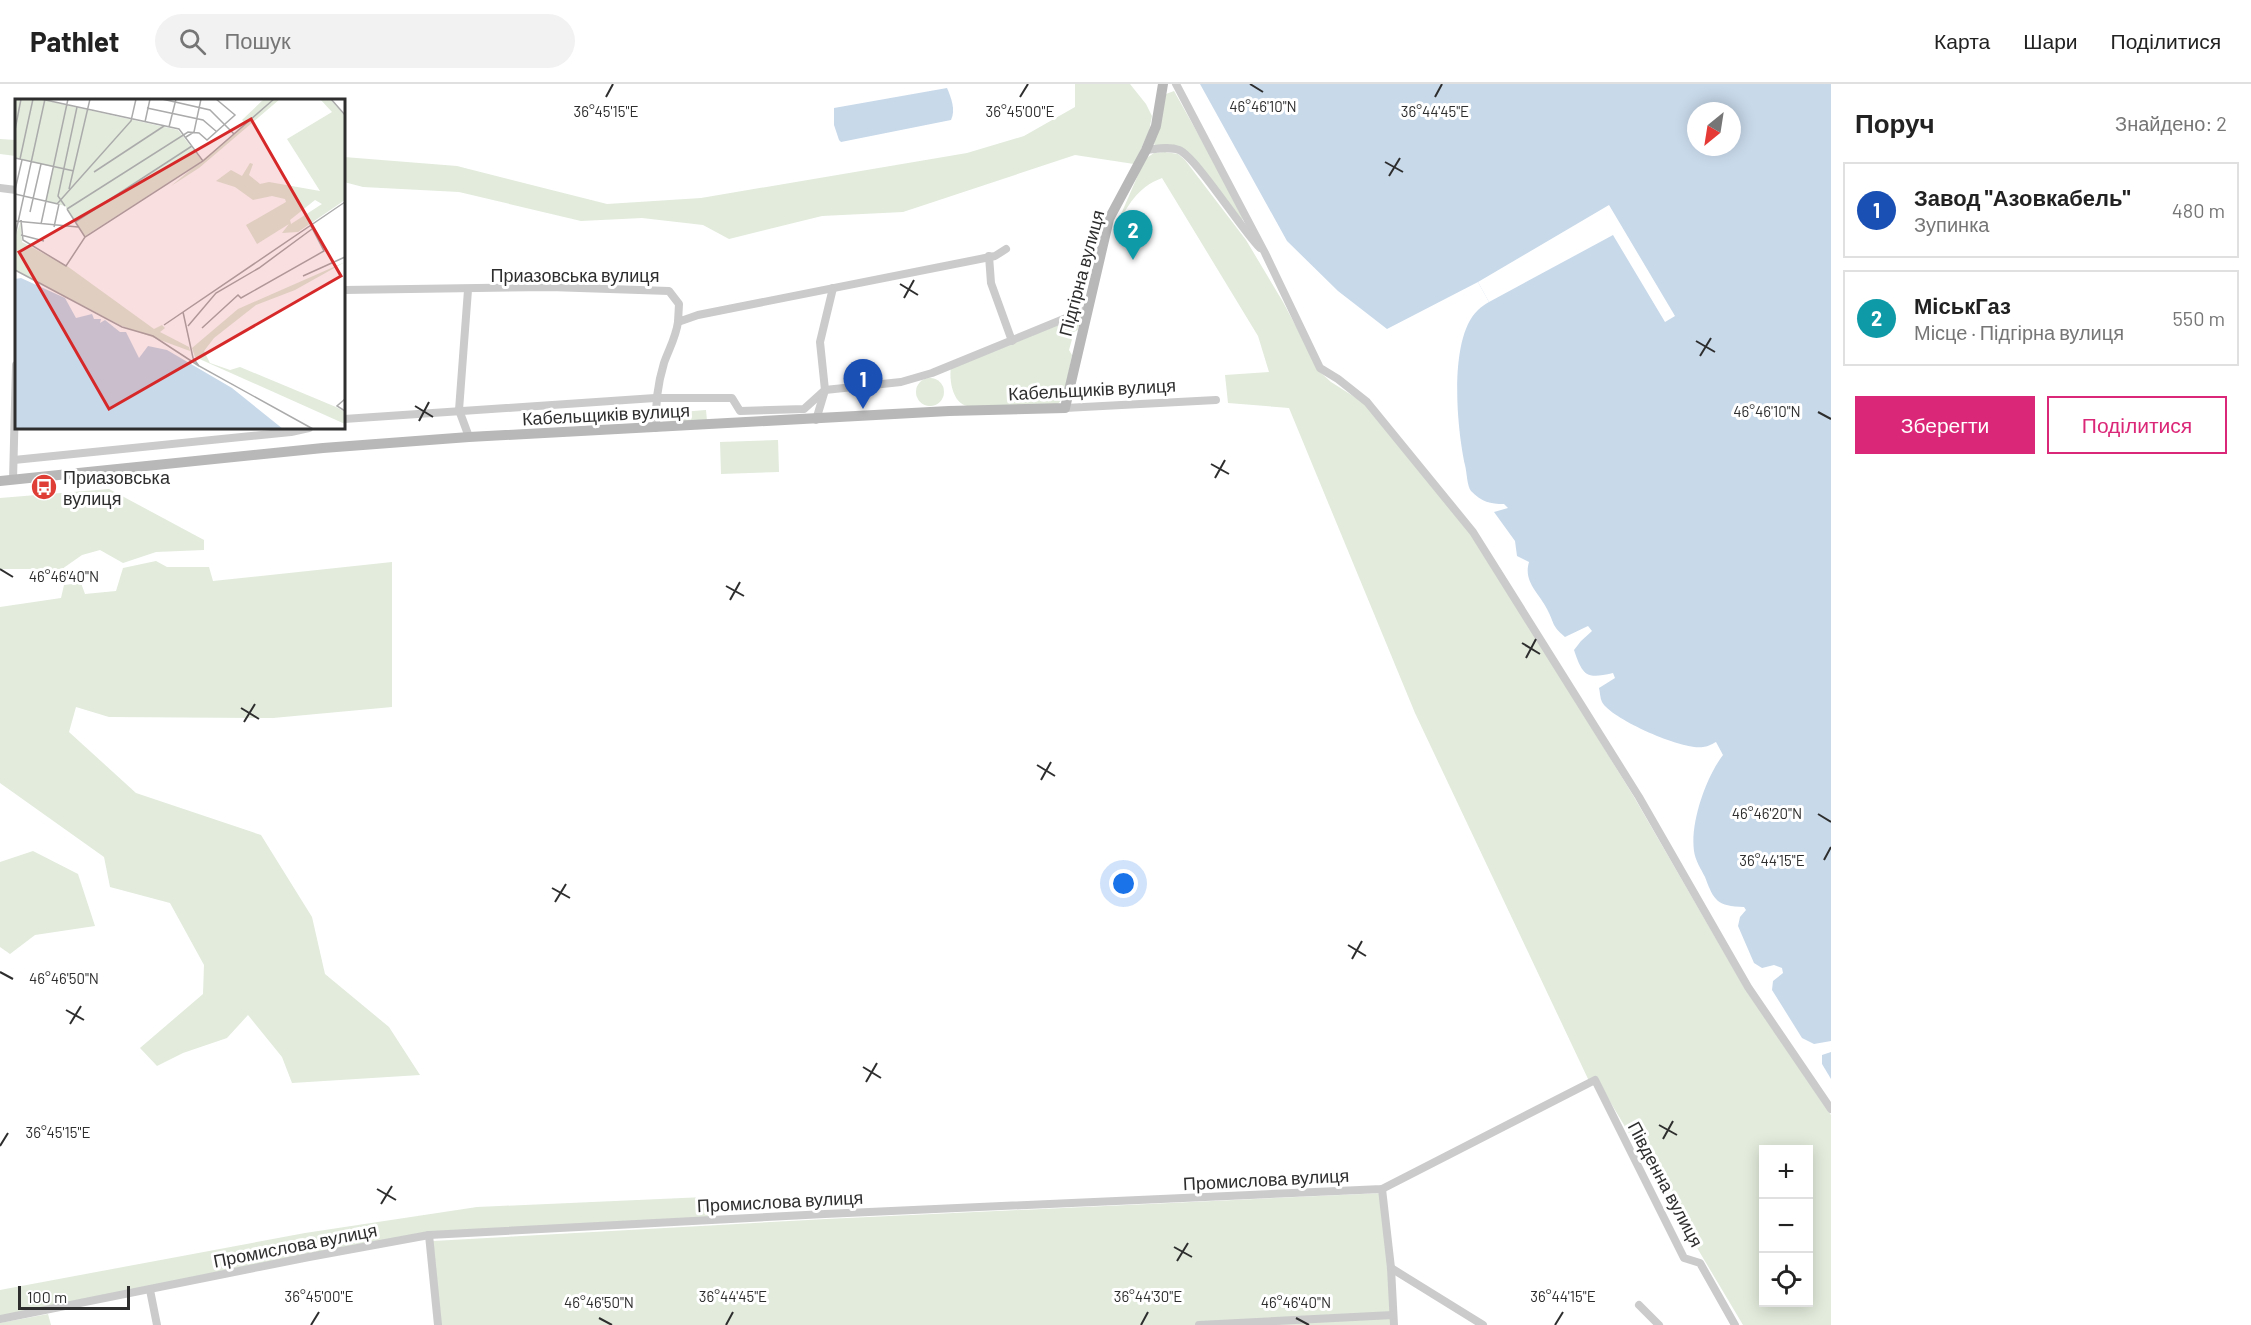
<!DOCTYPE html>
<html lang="uk">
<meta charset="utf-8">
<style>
body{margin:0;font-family:Barlow,sans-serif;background:#f2f2f2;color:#222}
.controls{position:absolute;right:18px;bottom:18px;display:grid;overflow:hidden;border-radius:0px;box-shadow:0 3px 15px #0003}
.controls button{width:54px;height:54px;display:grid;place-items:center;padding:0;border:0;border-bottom:2px solid #e0e0e0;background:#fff;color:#222;font:30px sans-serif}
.compass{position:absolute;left:1687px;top:18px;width:54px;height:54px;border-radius:50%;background:#fff;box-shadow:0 3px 15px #0003;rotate:210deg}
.scale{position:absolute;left:18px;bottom:15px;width:112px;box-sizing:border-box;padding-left:6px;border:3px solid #2e2e2e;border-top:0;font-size:16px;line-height:21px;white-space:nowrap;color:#2e2e2e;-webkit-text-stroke:4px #fff;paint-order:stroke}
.you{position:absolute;left:1124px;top:800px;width:21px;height:21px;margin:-15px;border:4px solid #fff;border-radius:50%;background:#1a73e8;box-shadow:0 0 0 9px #1a73e833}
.badge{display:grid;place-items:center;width:39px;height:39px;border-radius:50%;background:#db2777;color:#fff;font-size:20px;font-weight:700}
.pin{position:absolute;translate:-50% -50px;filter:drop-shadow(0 2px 3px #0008)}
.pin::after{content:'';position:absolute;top:32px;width:21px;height:18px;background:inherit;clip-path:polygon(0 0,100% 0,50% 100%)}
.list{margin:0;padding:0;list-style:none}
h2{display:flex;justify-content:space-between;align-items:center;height:78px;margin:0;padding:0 24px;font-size:26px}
h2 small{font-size:20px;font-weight:400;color:#767676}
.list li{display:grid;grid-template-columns:39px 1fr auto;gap:18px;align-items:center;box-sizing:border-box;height:96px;margin:0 12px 12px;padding:0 12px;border:2px solid #e0e0e0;border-radius:0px}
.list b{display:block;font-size:22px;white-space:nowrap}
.list p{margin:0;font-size:20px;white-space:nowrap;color:#767676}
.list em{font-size:20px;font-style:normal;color:#767676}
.actions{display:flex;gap:12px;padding:18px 24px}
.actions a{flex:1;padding:14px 0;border:2px solid #db2777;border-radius:0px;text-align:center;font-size:21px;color:#db2777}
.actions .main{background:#db2777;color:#fff}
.icon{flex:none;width:33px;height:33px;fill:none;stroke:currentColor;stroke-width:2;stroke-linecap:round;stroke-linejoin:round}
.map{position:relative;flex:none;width:1831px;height:1241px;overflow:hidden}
header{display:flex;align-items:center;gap:36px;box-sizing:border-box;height:84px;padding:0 30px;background:#fff;border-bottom:2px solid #e0e0e0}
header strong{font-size:28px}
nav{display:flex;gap:33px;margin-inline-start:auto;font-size:21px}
.search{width:420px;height:54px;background:#f2f2f2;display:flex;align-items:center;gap:15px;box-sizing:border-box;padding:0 21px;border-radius:33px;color:#767676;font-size:22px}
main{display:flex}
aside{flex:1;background:#fff}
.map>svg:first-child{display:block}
.green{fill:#e2ebdc;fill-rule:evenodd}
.water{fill:#c8d9ea;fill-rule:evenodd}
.pier{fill:#fff}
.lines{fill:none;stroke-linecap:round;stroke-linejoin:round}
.street{stroke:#cbcbcb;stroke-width:8}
.secondary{stroke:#b8b8b8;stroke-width:10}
.ticks{fill:none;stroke:#2e2e2e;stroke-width:2}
.labels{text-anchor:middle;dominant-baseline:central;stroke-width:6;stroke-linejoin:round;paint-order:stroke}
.street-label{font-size:18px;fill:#2e2e2e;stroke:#fff}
.poi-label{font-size:18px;fill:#2e2e2e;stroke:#fff;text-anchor:start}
.inset-road{fill:none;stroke:#ababab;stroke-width:1.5}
.view{fill:#d62828;fill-opacity:0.15;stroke:#d62828;stroke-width:3}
.inset-edge{fill:none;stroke:#2e2e2e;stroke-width:3}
.ticks-label{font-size:15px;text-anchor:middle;fill:#2e2e2e;stroke:#fff;stroke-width:6;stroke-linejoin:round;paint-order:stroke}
</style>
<header>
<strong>Pathlet</strong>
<div class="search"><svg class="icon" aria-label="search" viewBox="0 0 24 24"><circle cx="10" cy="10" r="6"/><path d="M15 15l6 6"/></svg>Пошук</div>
<nav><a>Карта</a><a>Шари</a><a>Поділитися</a></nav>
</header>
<main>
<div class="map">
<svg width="1831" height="1241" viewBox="0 0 1831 1241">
<rect width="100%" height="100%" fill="#fff"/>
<g class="green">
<path d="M1075,0h55l16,20 6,12 -3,15 -15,33 -59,-9 -172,57 -81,4 -93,23 -26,-14 -61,-7 -61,3 -122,-29 -96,-5 -19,-5v-25l113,9 150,38 94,-6 266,-45 57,-17 51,-29z"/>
<path d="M1174,7l42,75 27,53 -2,2 -56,-71 -7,-4h-22l-2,-2 12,-50z"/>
<path d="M0,55l16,1v16l-16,-2z"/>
<path d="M1165,68l13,2 7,6 61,80 37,62 37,70 11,10 33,21 108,130 162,264 111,192 86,126v210h-88l-147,-247 -7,3 -174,-368 -126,-305 -61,-5 -3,-28 44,-3 -11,-36 -96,-158c-26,10 -33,27 -47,50l30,-69 9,-6zM1764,1066h44v152h-44z"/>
<path d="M1081,232l-3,14 -4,2 -5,18 3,5 -8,41 -6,8c-21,1 -77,7 -94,1 -12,-5 -15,-27 -13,-38z"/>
<circle cx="930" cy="308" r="14"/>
<path d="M706,326l1,11 -37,2 -1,-10z"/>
<path d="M778,356l1,32 -58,2 -1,-32z"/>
<path d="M109,405l95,51v10l-48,2 -33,11 -23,-13 -18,5 -20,14h-62v-71z"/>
<path d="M156,477l11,6h42l4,14 179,-19v145l-119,11 -164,-1 -33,-10 -7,25 67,61 125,42 51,82 13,57 64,53 31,48 -128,8 -10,-26 -34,-42 -21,23 -44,15 -26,13 -17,-18 63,-54 1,-29 -34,-62 -60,-16 -6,-30 -104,-74v-176l61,-9 3,-13 17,-2 4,11 31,-3 7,-23z"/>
<path d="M33,767l45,23 17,52 -60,9 -25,19 -10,-7v-85z"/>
<path d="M1384,1109l10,132h-953l-8,-84 393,-22z"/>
<path d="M705,1113l3,20 -244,13 -464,87v-27l305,-57 172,-26z"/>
<path d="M48,1230l3,11h-51v-2z"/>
</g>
<g class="water">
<path d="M1200,0h631v957l-17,3 -12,-6 -30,-48 1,-9 10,-8 -1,-5 -8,-3 -12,3 -8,-5 -16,-37 2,-9 6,-7 -2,-3c-27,-1 -30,-6 -39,-30 -4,-8 -10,-17 -11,-26 -4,-28 12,-74 29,-96l-7,-13c-4,2 -9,5 -13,5 -19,4 -92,-28 -101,-45 -2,-4 -2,-10 -3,-14l16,-10 -2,-5c-26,6 -30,4 -39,-23l7,-9 11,-10 -4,-5 -23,11c-14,-12 -10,-13 -18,-28 -8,-16 -24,-27 -18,-47l-12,-6 -2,-15 -21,-29 14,-4 -4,-4c-14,0 -22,-2 -33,-13 -4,-5 -4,-18 -6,-26 -8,-36 -17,-127 13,-155 3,-3 7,-6 11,-8l-11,-20 -91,47 -49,-38 -51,-50zM1696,27h36v36h-36z"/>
<path d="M947,4c4,9 9,22 4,32l-110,22 -2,-2 -5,-15v-17z"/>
<path d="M1831,968v27l-9,-15v-9z"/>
</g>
<path class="pier" d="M1609,121l66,111 -10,6 -52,-87 -124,67 -11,-20z"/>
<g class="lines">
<g class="street">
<path d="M1176,0l89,169 55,115 18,11 29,23 106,130 166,265 109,190 83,122"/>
<path d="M1146,66c10,-1 23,-4 33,0 17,7 62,79 81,98"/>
<path d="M0,104l16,2"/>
<path d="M989,172l2,27 21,58"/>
<path d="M344,206l206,-3 119,4 10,13 -1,18 20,-7 297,-59 11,-7"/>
<path d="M468,206l-9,120 10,27"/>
<path d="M1065,324l151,-8"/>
<path d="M344,335l311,-21h77l8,13 64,-2 21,-19 76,-8 31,-9 156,-64"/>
<path d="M816,336l9,-30 -5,-48 13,-54"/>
<path d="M656,344c-1,-24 1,-42 8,-65 5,-14 12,-26 14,-41"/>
<path d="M14,376l277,-28 18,-4"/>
<path d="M13,396l3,-115"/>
<path d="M1382,1105l9,79 3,57"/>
<path d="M429,1151l9,90"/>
<path d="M1391,1184l92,57"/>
<path d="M150,1206l7,35"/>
<path d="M1639,1221l20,20"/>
<path d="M0,1235l309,-62 120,-22 396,-21 557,-25 213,-109 89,178 16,5 35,62"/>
<path d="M1199,1241l194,-10"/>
</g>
<path class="secondary" d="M0,397l323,-33 146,-11 480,-26 116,-3 44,-189 37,-69 10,-24 7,-42"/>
</g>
<path class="ticks" d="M1250,0l13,8M606,13l7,-13M1020,13l8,-13M1435,13l7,-13M1385,78l18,10M1389,92l11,-18M900,200l18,11M904,214l10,-18M1696,257l19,11M1700,272l11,-18M415,322l18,11M1818,328l13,7M419,337l10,-19M1211,380l18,10M1215,394l10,-18M0,485l13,8M726,502l18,10M730,516l10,-18M1522,559l18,11M1526,574l10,-19M241,624l18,11M244,638l11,-18M1037,681l18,11M1041,696l10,-18M1818,730l13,8M1824,776l7,-13M552,804l18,10M555,818l11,-18M1348,861l18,11M1352,875l10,-18M0,888l13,7M66,926l18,10M70,940l11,-18M863,983l18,11M866,998l11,-19M1659,1041l18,10M1663,1055l10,-18M0,1062l8,-13M377,1105l19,11M381,1120l11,-18M1174,1163l18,10M1177,1177l11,-18M599,1234l13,7M1296,1234l13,7M311,1241l8,-13M726,1241l7,-13M1141,1241l7,-13M1555,1241l8,-13"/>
<defs>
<g id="bus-disc" transform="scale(1.35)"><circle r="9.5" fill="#de3e36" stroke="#fff"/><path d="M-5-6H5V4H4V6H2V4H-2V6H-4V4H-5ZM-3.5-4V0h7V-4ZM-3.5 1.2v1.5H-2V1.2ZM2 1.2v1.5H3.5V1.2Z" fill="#fff"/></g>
</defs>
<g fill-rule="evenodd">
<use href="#bus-disc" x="44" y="403"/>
</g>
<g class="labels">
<g class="street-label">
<text transform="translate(1081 189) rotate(-75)">Підгірна вулиця</text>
<text x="575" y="191">Приазовська вулиця</text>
<text transform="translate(1092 305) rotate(-3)">Кабельщиків вулиця</text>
<text transform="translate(606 330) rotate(-3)">Кабельщиків вулиця</text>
<text transform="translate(1266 1095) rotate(-3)">Промислова вулиця</text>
<text transform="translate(1666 1100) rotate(62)">Південна вулиця</text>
<text transform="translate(780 1117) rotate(-3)">Промислова вулиця</text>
<text transform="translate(295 1161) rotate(-11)">Промислова вулиця</text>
</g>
<g class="poi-label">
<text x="63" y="393">Приазовська<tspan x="63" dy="21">вулиця</tspan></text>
</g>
</g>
<g transform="translate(15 15)">
<rect width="330" height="330" fill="#fff"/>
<path d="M0,0h24l139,31 24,31 -117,75 -20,-30 -19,-5 7,-34 -38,-9zM249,0h16l-81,69 -28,18 75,-62 -4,-4zM305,0h10l15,17v84l-47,32 -16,1 7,-9 -32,20 -11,-19 40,-23 -1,-3 -13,-3 -19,4 -18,-13 -19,-6 15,-11 11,6 8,-13 3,1 -4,11 11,9 9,-2 51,9 -33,-52 45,-27zM300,101l7,4 -31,20 -1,-4zM6,122l1,21 45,24 87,63 8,-4 3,3 -5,4 29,15 1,4 -68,-25 -107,-56v-33zM330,163l-50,28 -39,15 -42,33 -10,13 6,12 20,7 10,-3 96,40 9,5v12l-150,-67 -3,-9 46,-39z" fill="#e2ebdc" fill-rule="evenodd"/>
<path d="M6,179l44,20 11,20 16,-4 2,5h7l-1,4 5,-3 15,12h6l13,26 9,-12 19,4 65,38 51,41h-268v-150z" fill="#c8d9ea"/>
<path class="inset-road" d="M26,0l138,30 24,32M147,0l48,11 24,24M316,0l14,16M132,9l56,12 14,12M130,23l5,-23M154,28l7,-28M0,31l6,-31M171,38l8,-5 7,-33M0,59l59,13M5,60l13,-60M79,73l70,-46M54,90l21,-90M0,91l7,-30M0,95l43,10M42,105l74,-83 5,-22M50,107l-7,-10 19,-89M52,110l121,-77 11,1 8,7 28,-25 -19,-16M52,110l18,28M15,113l11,-48M6,121l2,20 43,26 19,-29 118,-76 71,-62M0,122l63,6M60,123l117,-76M26,125l27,-125M39,128l5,-23M6,136l23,6M0,137l30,-137M0,171l107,57 31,9 46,30M288,177l42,-19M168,213l10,46 6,8 114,63M149,226l181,-123M173,227l28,-33 43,-25 53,-39M187,229l36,-33 3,3 83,-47 -13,-25M330,300l-8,7 8,5"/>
<path class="view" d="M236,20l90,157 -232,133 -90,-157z"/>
<rect width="330" height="330" class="inset-edge"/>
</g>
<g class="ticks-label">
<text x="1263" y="28">46°46'10"N</text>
<text x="606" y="33">36°45'15"E</text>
<text x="1435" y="33">36°44'45"E</text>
<text x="1020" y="33">36°45'00"E</text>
<text x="1767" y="333">46°46'10"N</text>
<text x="64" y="498">46°46'40"N</text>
<text x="1767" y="735">46°46'20"N</text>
<text x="1772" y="782">36°44'15"E</text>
<text x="64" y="900">46°46'50"N</text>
<text x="58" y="1054">36°45'15"E</text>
<text x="319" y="1218">36°45'00"E</text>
<text x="733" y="1218">36°44'45"E</text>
<text x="1148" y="1218">36°44'30"E</text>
<text x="1563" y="1218">36°44'15"E</text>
<text x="599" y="1224">46°46'50"N</text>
<text x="1296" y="1224">46°46'40"N</text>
</g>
</svg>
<div class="controls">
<button>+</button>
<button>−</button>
<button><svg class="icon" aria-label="locate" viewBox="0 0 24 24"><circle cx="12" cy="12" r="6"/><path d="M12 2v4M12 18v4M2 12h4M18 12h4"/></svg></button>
</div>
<svg class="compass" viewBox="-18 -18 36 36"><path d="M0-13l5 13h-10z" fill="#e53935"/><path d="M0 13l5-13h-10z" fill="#767676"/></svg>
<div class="scale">100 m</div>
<div class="you"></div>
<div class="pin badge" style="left:863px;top:325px;background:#1a4fb4">1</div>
<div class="pin badge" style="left:1133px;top:176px;background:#0f9aa8">2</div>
</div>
<aside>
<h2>Поруч<small>Знайдено: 2</small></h2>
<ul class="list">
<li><span class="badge" style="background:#1a4fb4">1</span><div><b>Завод &quot;Азовкабель&quot;</b><p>Зупинка</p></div><em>480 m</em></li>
<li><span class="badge" style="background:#0f9aa8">2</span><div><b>МіськГаз</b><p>Місце · Підгірна вулиця</p></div><em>550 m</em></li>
</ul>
<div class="actions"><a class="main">Зберегти</a><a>Поділитися</a></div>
</aside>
</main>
